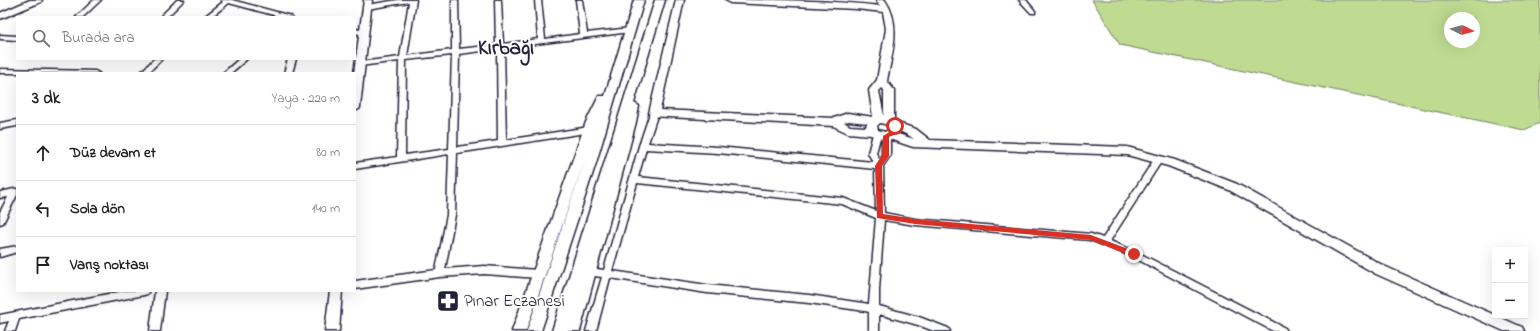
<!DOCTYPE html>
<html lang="tr">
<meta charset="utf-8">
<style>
body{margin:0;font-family:"Indie Flower",sans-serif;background:#f2f2f2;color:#202124}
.controls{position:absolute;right:12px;bottom:12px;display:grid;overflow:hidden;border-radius:0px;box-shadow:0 4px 16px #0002}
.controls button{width:36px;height:36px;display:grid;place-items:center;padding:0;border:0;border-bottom:1px solid #e0e0e0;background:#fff;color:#202124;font:20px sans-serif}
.compass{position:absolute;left:1444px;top:12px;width:36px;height:36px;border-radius:50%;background:#fff;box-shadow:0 4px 16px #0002;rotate:95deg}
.stop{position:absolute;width:12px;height:12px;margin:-9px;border:3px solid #d93025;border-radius:50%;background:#fff}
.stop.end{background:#d93025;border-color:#fff;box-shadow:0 1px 4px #0008}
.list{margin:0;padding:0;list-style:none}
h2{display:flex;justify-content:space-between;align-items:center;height:52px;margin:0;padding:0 16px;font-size:17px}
h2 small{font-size:13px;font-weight:400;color:#757577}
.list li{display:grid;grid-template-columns:26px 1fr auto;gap:12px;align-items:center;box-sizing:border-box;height:56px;padding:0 16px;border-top:1px solid #e0e0e0}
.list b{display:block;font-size:15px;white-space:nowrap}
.list em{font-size:13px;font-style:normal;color:#757577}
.icon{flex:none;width:22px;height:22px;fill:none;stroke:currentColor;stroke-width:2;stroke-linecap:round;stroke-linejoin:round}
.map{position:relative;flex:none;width:1540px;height:331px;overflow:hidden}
.search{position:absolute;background:#fff;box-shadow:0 4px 16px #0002;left:16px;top:16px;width:340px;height:44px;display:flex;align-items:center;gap:10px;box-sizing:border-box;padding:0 14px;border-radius:0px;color:#757577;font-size:15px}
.panel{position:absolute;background:#fff;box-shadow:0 4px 16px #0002;left:16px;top:72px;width:340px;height:220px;border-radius:0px}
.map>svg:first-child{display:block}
.green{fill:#bfdb92;stroke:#707e66;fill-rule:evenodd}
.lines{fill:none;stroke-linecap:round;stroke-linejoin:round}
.minor-casing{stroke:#22223b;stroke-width:3}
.tertiary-casing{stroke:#22223b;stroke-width:3}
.secondary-casing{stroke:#22223b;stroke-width:3}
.minor{fill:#fff;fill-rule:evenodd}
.tertiary{fill:#fff;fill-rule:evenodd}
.secondary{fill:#fff;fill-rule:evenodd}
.route{fill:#d93025}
.labels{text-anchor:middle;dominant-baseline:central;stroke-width:4;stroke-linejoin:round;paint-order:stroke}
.poi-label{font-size:17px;fill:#22223b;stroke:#fff;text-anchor:start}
.district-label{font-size:21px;font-weight:bold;fill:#22223b;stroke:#fff}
</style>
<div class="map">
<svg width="1540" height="331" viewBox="0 0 1540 331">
<rect width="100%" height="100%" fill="#fff"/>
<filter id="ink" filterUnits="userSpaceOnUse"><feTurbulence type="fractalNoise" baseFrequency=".025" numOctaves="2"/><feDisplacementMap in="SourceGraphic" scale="8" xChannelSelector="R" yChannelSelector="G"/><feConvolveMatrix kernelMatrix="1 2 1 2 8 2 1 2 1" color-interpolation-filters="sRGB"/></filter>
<g filter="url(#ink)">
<path class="green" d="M1092,0h448v123l-16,7 -404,-85zM1450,18h24v24h-24z"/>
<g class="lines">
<g class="minor-casing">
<g id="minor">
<path d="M94,0h7l-18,17h-7z"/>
<path d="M177,0h7l-17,17h-7z"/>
<path d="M221,0h11l59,16 1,1h-11l-52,-14 -18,14h-7l19,-15z"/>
<path d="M398,0h18l-9,56 45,-6v-50h6l1,49 37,-4 -1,-45h6l2,44 35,-5 -3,-39h6l4,39 35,-5 -4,-34h6l5,33 43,-5 3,2 -3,2 -126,16 2,92 83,-13 4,3 -1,2 -135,21 -2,62 -10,54 39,-3 54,4 3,1 1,3 -1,3 -3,1 -54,-4 -44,3 -85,12v-8l81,-11 11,-55 2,-61 -94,15v-6l42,-6 2,-96 -39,5 -4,-2 4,-2 40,-5 9,-55 -42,7 -3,-2 3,-2zM497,49l1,92 -41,6 2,-93zM452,55l-3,94 -44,6 1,-95z"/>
<path d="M1019,0h7l9,11v2h-4z"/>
<path d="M355,29l11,2 1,2 -3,2 -9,-2z"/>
<path d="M0,35l17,1v4l-17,-1z"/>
<path d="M154,59h8l-14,14h-8z"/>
<path d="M239,59h8l-16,14h-8z"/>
<path d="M288,59h8l-4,14h-8z"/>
<path d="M0,69l95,2 4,2h-99z"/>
<path d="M654,110l4,3 -10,30 70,4 155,15 -5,-9 5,-19 4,-3 4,3 -5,19 3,6 3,-3v-20l4,-3 4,3v20l-7,10 1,47 31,6 176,15 12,4 52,-80h6l1,2 -1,2 -51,79 27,11 148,76 2,3h-14l-142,-75 -41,-16 -175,-15 -31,-5 -5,70v16l40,11 29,11 2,3h-16l-16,-6 -39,-11v17h-10v-19l-4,-1 -56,-8 -102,-10 -97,-15 -14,53h-10l16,-54 -16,-2 -1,-3 1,-3 3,-1 15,2 35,-124 11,-33zM646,149l72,4 157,16 1,42 -33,-13 -205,-21zM637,183l205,21 34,14 -7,86 -60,-9 -102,-10 -95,-14z"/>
<path d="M17,120v6l-17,3v-6z"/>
<path d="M14,189h3v6l-14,28 -3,1v-12l8,-15 -8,1v-6z"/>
<path d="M17,246v6l-17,5v-8z"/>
<path d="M124,291h25l-2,3 -3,1 -125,24 -4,12h-10l4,-10 -9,2v-8z"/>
<path d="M155,291h10l-5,40h-10z"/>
</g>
</g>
<g class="tertiary-casing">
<g id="tertiary">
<path d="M30,0h12l-1,2 -41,17v-6z"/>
<path d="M364,0h8l-12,107 -1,2 -4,2 -1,-38z"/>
<path d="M676,0h8l-24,110 174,8 14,-5 25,4 -4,-27 8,-10 9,-51 -3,-17 -27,-3 -126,-6 -4,-3c51,0 103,0 154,6l-4,-6h9c17,25 7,52 2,81l7,9v29l4,4 18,6 14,11 197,7 48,13 62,24 147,82 138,61 2,4h-20l-128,-57 -147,-84 -61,-24 -41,-11 -214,-8 -24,-8h-7l-11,-4 -23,-2 -15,-7 -183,-10 -1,-3zM882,88l2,2v26l-5,-25zM849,121l18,2 -1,4 -16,-1 -6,-4zM880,123l8,2 2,4 -5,3 -7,-2 -1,-4zM899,131l9,4 6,4 -16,-5z"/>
<path d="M330,291h12l-3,40h-14z"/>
</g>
</g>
<g class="secondary-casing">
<g id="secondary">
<path d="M634,0h10l-48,163 -55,168h-14l60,-178 -61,178h-14l74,-209 13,-26h6z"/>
<path d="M655,0h10l-31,103 5,3 -3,16 -56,209h-28z"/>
</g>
</g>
<use href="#minor" class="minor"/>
<use href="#tertiary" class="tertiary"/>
<use href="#secondary" class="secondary"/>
</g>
</g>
<path class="route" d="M895,123l3,3c1,7 -3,9 -9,11v19l-7,10 1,48 32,5 176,16 45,17v4h-5l-40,-16 -176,-16 -38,-6 -2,-52 7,-11 1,-19 8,-5 1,-5z"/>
<defs>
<g id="pharmacy-square" transform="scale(1.15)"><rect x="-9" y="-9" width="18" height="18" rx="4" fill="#22223b" stroke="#fff"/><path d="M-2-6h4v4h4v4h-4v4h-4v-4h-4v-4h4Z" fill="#fff"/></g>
</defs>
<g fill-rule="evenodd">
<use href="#pharmacy-square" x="448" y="301"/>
</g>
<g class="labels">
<g class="poi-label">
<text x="464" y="301">Pınar Eczanesi</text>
</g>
<g class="district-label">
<text x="506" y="49">Kırbağı</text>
</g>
</g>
</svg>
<div class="controls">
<button>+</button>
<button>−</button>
</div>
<svg class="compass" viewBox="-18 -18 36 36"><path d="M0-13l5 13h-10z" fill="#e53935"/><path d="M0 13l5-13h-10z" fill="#757577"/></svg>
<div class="stop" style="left:895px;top:126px"></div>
<div class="stop end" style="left:1134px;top:254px"></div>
<div class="search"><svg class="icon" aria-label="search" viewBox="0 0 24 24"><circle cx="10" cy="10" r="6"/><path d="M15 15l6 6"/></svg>Burada ara</div>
<section class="panel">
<h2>3 dk<small>Yaya · 220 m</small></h2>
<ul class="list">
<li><svg class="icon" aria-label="ahead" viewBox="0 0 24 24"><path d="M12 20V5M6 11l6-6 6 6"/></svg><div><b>Düz devam et</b></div><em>80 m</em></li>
<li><svg class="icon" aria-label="left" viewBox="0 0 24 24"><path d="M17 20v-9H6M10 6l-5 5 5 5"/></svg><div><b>Sola dön</b></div><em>140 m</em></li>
<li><svg class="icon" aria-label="arrive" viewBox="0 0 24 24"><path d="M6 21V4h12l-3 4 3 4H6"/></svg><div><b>Varış noktası</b></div></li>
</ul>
</section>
</div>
